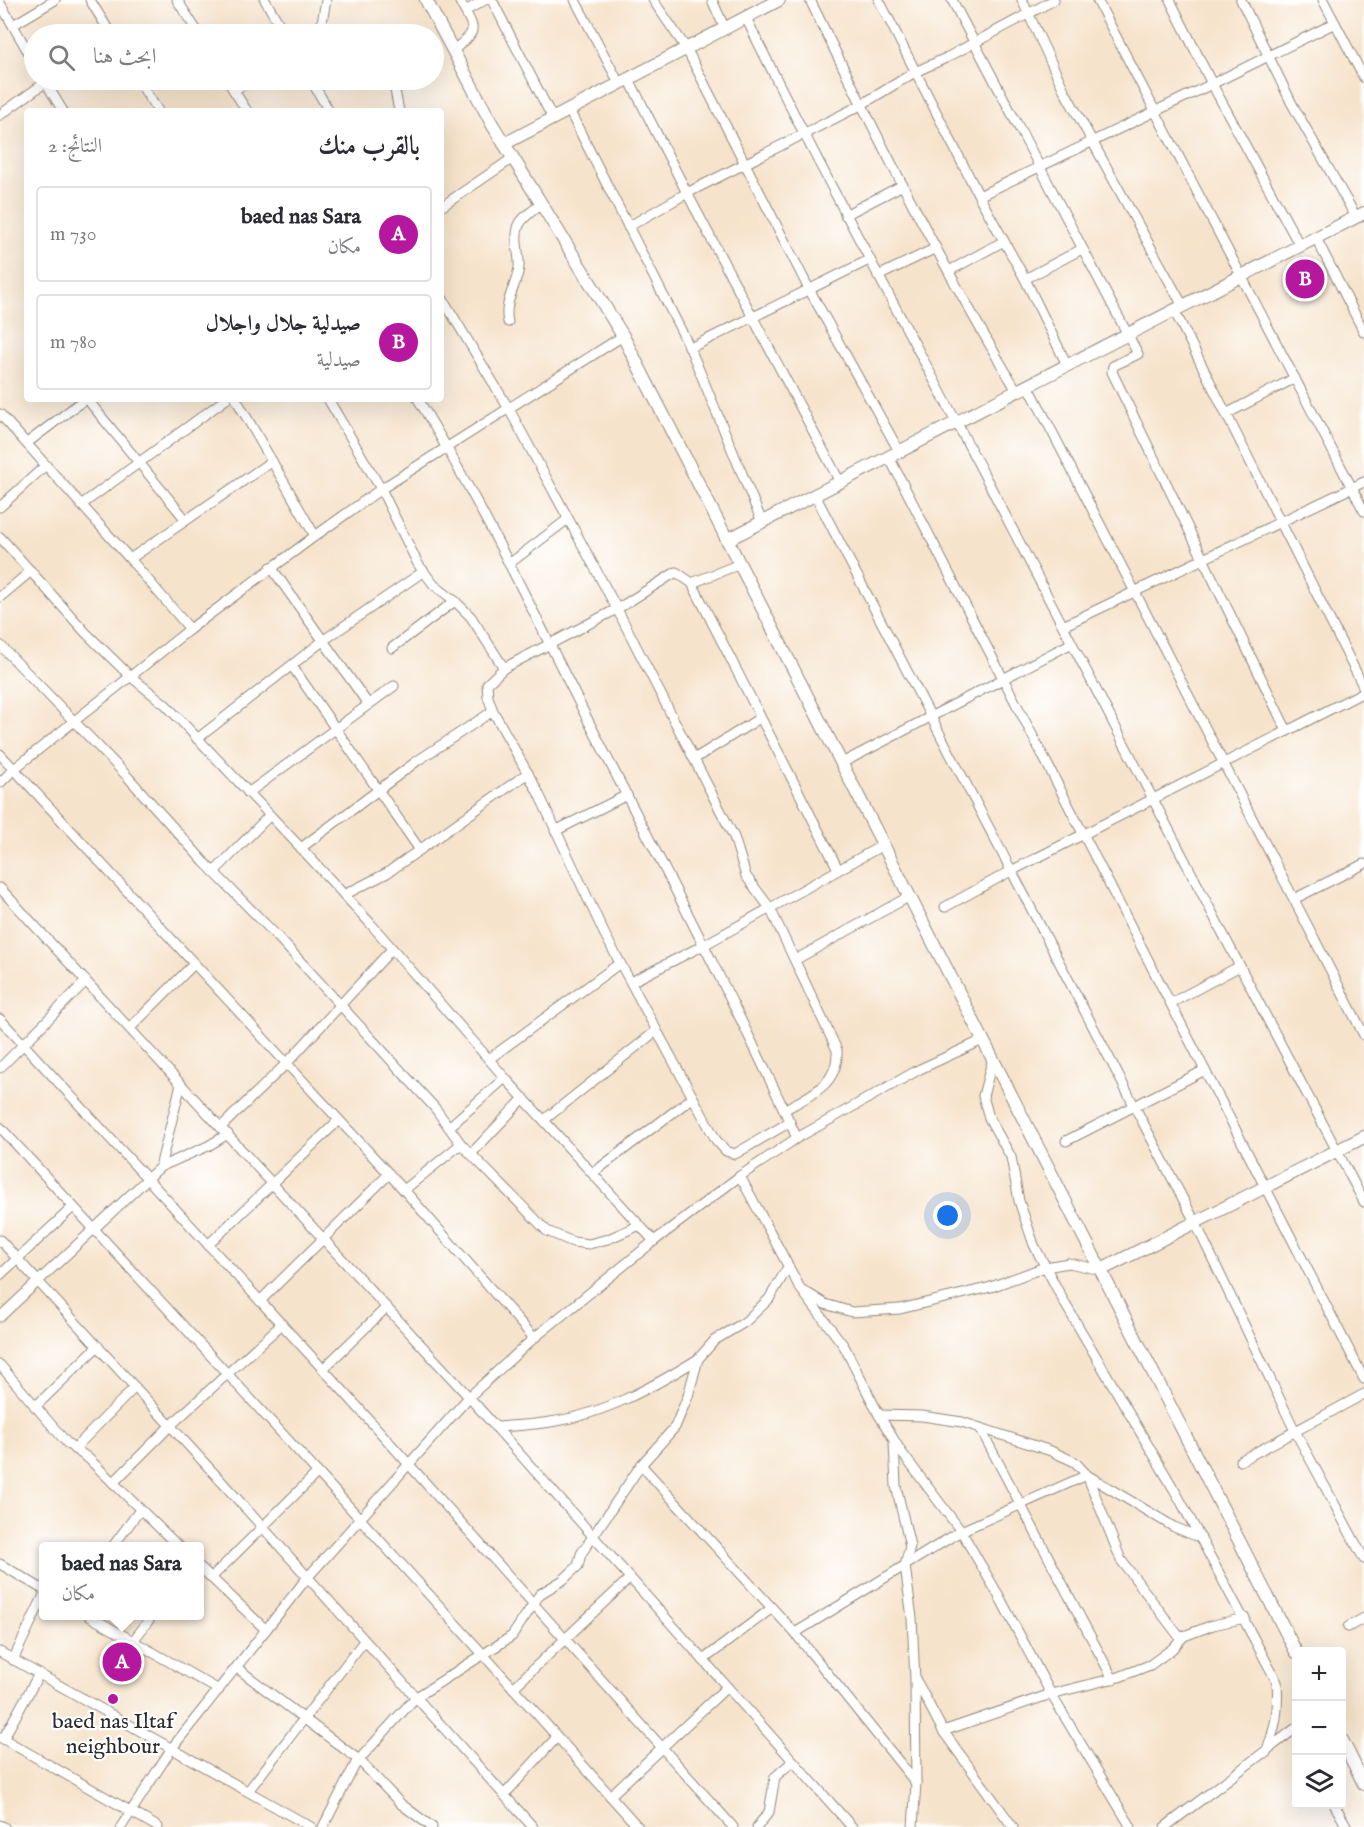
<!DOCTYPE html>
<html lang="ar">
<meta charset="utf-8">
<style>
body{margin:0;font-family:"IM FELL English",Amiri,serif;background:#f7f7f7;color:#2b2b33;direction:rtl}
.controls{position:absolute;right:18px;bottom:18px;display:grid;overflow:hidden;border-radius:6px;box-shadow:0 6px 24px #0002}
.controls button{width:54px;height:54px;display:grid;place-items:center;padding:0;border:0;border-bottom:2px solid #e1e1e2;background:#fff;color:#2b2b33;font:30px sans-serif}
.you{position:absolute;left:948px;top:1216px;width:21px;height:21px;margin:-15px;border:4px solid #fff;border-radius:50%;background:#1a73e8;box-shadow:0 0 0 9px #1a73e833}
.badge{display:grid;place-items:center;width:39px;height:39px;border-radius:50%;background:#b5179e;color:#fff;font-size:20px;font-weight:700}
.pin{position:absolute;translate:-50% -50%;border:3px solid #fff;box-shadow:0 2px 6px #0006}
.popup{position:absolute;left:39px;top:1542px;width:165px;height:78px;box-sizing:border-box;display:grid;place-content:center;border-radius:6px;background:#fff;filter:drop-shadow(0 2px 4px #0005);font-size:20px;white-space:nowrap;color:#7c7c81}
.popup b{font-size:22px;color:#2b2b33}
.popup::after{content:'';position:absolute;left:50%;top:100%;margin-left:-12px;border:12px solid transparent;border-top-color:#fff}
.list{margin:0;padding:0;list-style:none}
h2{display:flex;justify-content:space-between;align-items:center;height:78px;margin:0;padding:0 24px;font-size:26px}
h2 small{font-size:20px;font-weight:400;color:#7c7c81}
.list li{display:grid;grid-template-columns:39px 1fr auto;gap:18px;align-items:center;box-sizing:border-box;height:96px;margin:0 12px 12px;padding:0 12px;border:2px solid #e1e1e2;border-radius:6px}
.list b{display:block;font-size:22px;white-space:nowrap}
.list p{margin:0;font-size:20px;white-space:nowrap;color:#7c7c81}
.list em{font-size:20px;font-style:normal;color:#7c7c81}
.icon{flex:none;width:33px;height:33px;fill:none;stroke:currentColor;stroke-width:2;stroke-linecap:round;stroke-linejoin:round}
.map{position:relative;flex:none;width:1364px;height:1827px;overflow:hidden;direction:ltr}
.search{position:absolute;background:#fff;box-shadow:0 6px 24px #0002;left:24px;top:24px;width:420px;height:66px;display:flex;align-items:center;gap:15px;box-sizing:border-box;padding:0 21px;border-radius:33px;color:#7c7c81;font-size:22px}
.panel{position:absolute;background:#fff;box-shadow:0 6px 24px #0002;left:24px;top:108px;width:420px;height:294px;border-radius:6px;direction:rtl}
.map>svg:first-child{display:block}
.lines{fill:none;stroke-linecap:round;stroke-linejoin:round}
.minor-casing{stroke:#90877b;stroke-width:11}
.tertiary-casing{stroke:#90877b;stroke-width:14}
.minor{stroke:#fff;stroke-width:9}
.tertiary{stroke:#fff;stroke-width:12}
.poi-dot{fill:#b5179e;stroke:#fff;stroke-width:2}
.labels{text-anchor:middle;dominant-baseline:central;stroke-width:4.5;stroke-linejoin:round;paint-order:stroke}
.poi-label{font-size:22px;fill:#2b2b2b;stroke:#fff}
</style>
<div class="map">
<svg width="1364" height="1827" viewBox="0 0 1364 1827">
<rect width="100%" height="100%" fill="#fff"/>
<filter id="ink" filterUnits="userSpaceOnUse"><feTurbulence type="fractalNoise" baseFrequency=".0167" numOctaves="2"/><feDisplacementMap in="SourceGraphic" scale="12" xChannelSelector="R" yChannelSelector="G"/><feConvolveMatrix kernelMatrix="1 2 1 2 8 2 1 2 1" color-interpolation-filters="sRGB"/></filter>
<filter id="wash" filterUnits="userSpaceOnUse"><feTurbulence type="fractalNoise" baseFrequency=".008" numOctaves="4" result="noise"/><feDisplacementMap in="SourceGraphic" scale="24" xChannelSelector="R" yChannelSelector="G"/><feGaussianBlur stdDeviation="1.35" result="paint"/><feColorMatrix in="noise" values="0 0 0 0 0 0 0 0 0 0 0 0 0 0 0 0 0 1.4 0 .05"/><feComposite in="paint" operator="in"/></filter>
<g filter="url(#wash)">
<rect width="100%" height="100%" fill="#f6e3cb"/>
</g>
<g filter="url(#ink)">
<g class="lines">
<g class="minor-casing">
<g id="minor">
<path d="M90,0l21,34"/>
<path d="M177,0l22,34"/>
<path d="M265,0l20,34"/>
<path d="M326,0l-5,28 6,6"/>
<path d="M492,0l61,119"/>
<path d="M575,0l44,83"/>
<path d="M653,0l33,48 123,241 90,162"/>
<path d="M712,0l13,29"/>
<path d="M810,0c65,133 131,265 207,391"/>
<path d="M879,0l100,196"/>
<path d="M952,0l186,354 -25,12 -1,6 175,359"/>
<path d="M1022,0l42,90 119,216"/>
<path d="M1097,0l267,511"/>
<path d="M1170,0l42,84 88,162"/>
<path d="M1241,0l51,104 64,113"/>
<path d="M1323,0l41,78"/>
<path d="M0,3l34,59"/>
<path d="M465,11l20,-11"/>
<path d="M746,18c77,157 161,310 242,464 125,241 249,481 376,720"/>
<path d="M13,25l42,-25"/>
<path d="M453,50c29,-21 20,-22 6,-50"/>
<path d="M629,79l58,114 153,289"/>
<path d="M44,80l19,31"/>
<path d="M138,80l20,31"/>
<path d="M227,80l20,31"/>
<path d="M311,80l18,31"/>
<path d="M393,80l6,31"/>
<path d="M234,90l17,-10"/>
<path d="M569,110l121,238 72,174"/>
<path d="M0,115l46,-33"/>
<path d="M441,207l72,-49"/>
<path d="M845,215l58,-30"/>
<path d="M628,227l59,-34 174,-88 54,-33 31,-14 108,-58"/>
<path d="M1316,238l48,94"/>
<path d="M949,271l55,-30"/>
<path d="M878,276l58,-28"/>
<path d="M1025,279l57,-30"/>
<path d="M441,296l68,113 108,200 117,228 12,39 24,32 67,142c2,35 -27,45 -53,60"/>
<path d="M1174,310l190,378"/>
<path d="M508,322c-5,-20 9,-36 11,-55 1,-13 -5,-26 -1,-39 2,-10 15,-17 23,-24"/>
<path d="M690,348l179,-88"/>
<path d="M1067,365l-42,-86 -46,-83 233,-112 123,-61"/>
<path d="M1028,385l336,650"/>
<path d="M87,399l99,121"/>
<path d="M236,399l79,137"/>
<path d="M328,399l53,90 37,75 16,21 21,16 16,16 33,51 -17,16 1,13 5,14 44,79 68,145 111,205 10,11 9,3 55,-32"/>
<path d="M418,399c65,107 119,221 176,333 69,134 140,268 203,406"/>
<path d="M0,414l130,145 60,70"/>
<path d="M1226,414l69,-36"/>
<path d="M27,443l58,-44"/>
<path d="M889,457l475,922"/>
<path d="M815,495l380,727 100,209 69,128"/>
<path d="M81,505l145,-106"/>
<path d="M0,507l46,-42"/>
<path d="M0,537l86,96 44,43 36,29 135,143 69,75 135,155 149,163"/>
<path d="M130,559l142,-98"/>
<path d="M509,564l59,-45"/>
<path d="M271,567l97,137"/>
<path d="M692,583l48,-19"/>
<path d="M0,597l31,-26"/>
<path d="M1063,626l301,-144"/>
<path d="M0,645l126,130 79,88 71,72 159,173 26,36 86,87 26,11 16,2 19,-5 32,-14"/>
<path d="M392,648l63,-47"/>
<path d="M292,666l128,184"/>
<path d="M504,668l113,-59 59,-37 16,11 146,286"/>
<path d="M197,739l127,-99 100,-69"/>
<path d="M0,754l404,436 130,148"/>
<path d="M694,759l66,-41"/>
<path d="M842,763l230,-120"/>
<path d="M0,783l14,-14 176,-140 125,-93 66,-47 242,-153"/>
<path d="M248,793l146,-107"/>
<path d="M555,831l72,-36"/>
<path d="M301,848l116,-87 76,-50"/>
<path d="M214,872l55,-56"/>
<path d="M0,888l469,509 383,430"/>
<path d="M344,895l43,-22 141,-100"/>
<path d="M1294,899l70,-35"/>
<path d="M945,907l66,-36 353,-179"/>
<path d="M795,960l115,-64"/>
<path d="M631,982l73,-37 179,-100"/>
<path d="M1171,1003l69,-37"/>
<path d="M0,1019l346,375 387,433"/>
<path d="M130,1028l64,-64"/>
<path d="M993,1058l-10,38 6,22 22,39 8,44 15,44 30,57 115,196 98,184c2,27 -1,45 -11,71"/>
<path d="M489,1059l131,-96"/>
<path d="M0,1068l86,-87"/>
<path d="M544,1120l112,-89"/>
<path d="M0,1127c214,232 428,464 638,700"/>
<path d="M221,1127l66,-64 105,-114"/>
<path d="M449,1127l56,-49"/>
<path d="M1066,1141l139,-71"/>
<path d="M471,1154l53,-56"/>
<path d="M160,1167l21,-83"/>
<path d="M593,1173l99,-75"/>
<path d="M740,1176l60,112 44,58 35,69 23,38 59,78 38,65 52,98 80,133"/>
<path d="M404,1190l57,-46"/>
<path d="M0,1240l221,241 312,346"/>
<path d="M208,1245l131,-125"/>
<path d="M0,1275l73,-68"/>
<path d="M804,1291l21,13 27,8 48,-3 91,-22 54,-20 24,-4 32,7"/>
<path d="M260,1301l129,-127"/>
<path d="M0,1317l160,-150 48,-21 20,-12"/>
<path d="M0,1365l67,78 22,16 89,87"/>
<path d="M323,1369l64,-62"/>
<path d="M35,1407l63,-61"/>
<path d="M879,1415l43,1 40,6 89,29 24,11 12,13 87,52 27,11"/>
<path d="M495,1427c18,-1 37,-2 55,-5 53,-7 103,-35 148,-63"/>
<path d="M980,1428l133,251"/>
<path d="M894,1442l2,44 14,60 -5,20 7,52 3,62 1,103 -3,44"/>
<path d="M74,1449l61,-62"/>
<path d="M1240,1461l124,-67"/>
<path d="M641,1465l154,168 121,150"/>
<path d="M113,1483l57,-57 112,-102"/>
<path d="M113,1546l27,-36"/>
<path d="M0,1564l44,26"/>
<path d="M200,1567l66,63"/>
<path d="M211,1578l106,-105"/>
<path d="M89,1616l130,74"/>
<path d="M1348,1627l16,-9"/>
<path d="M795,1633l166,-102 126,-56 34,85 60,79"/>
<path d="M133,1641l19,-25"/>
<path d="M0,1652l311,175"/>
<path d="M13,1660l31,-65"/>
<path d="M703,1660l69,-52"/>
<path d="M237,1668l122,92 42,44 31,23"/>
<path d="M917,1682l26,49 70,96"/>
<path d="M513,1688l117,-110"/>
<path d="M943,1731l108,-37 68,-17 31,-12 22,-16 12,-13 29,-11 32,-7"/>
<path d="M0,1737l158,90"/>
<path d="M3,1739l36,-65"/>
<path d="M248,1791l116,-150"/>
<path d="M504,1795l53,-58"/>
<path d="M610,1796l117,-109"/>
<path d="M1334,1804l13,23"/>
<path d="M0,1825l4,2"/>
<path d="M121,1827l51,-79 135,-170 162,-181 65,-59 120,-97 86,-65 57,-38 123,-69 63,-29"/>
<path d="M323,1827l33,-64 59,-65 97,-62 28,-42 23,-14 15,-14 3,-12 60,-89 34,-38 13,-31 10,-37 17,-19 30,-18 24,-23 19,-32"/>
<path d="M757,1827l12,-15 6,-35 18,-16"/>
<path d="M1165,1827l131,-99"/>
</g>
</g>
<g class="tertiary-casing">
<g id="tertiary">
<path d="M426,0l66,124 131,212 673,1316"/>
<path d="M504,144l275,-144"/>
<path d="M727,540l637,-327"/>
<path d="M1101,1270l263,-133"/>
<path d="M1342,1740l22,44"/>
</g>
</g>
<use href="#minor" class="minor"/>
<use href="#tertiary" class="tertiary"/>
</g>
</g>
<circle class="poi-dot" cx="113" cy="1699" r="6"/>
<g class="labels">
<g class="poi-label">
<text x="113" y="1722">baed nas Iltaf<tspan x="113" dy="25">neighbour</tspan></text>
</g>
</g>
</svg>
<div class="controls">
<button>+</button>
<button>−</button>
<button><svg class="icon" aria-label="layers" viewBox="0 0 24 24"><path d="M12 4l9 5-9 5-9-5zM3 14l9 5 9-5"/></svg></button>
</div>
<div class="you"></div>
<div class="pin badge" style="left:122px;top:1662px">A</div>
<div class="popup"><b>baed nas Sara</b>مكان</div>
<div class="pin badge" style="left:1305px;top:279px">B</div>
<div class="search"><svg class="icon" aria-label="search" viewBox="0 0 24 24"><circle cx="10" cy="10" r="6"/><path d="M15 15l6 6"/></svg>ابحث هنا</div>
<section class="panel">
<h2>بالقرب منك<small>النتائج: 2</small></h2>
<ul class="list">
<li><span class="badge">A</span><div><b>baed nas Sara</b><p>مكان</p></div><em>730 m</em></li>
<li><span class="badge">B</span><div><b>صيدلية جلال واجلال</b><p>صيدلية</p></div><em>780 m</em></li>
</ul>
</section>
</div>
